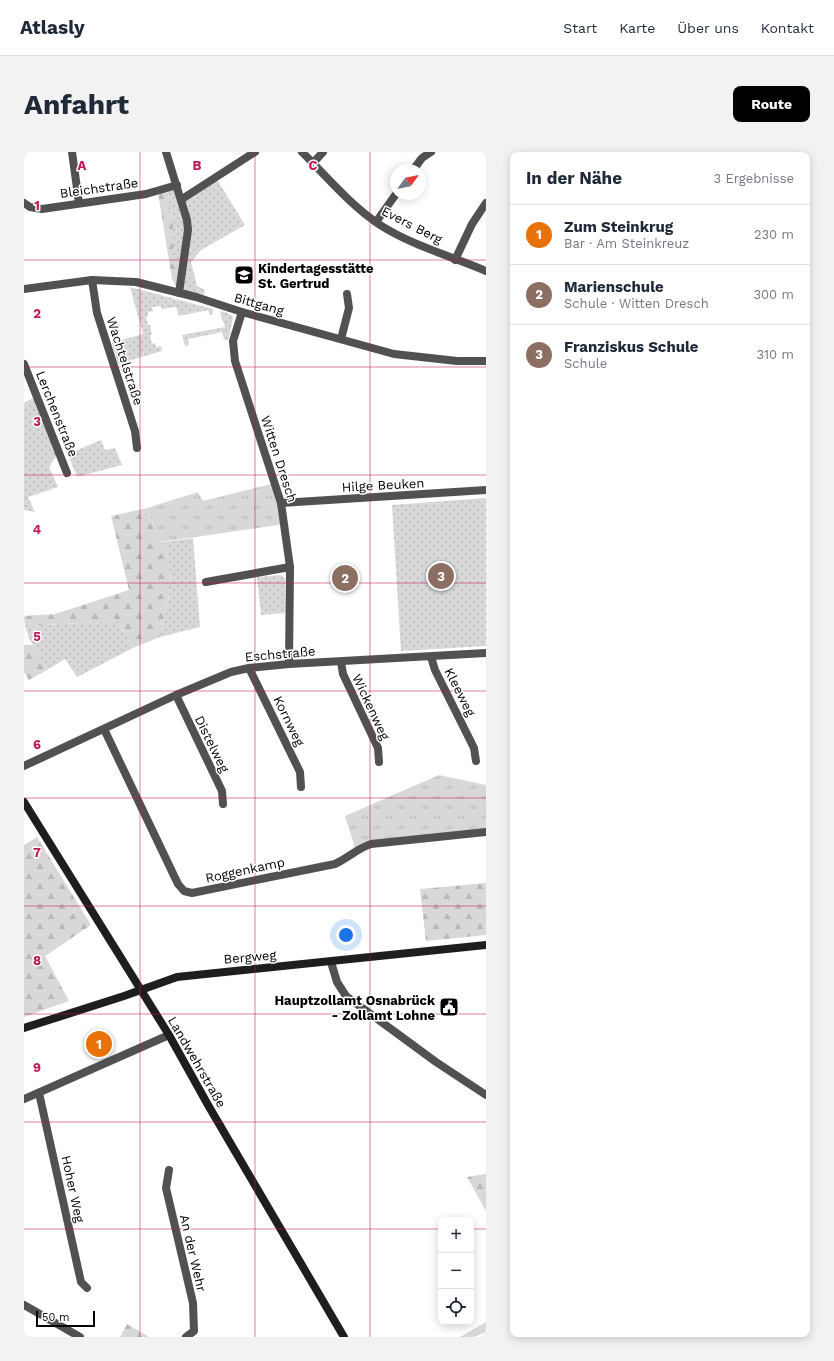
<!DOCTYPE html>
<html lang="de">
<meta charset="utf-8">
<style>
body{margin:0;font-family:"Work Sans",sans-serif;background:#f2f2f3;color:#1f2937}
.controls{position:absolute;right:12px;bottom:12px;display:grid;overflow:hidden;border-radius:8px;box-shadow:0 2px 10px #0003}
.controls button{width:36px;height:36px;display:grid;place-items:center;padding:0;border:0;border-bottom:1px solid #e0e1e3;background:#fff;color:#1f2937;font:20px sans-serif}
.compass{position:absolute;left:366px;top:12px;width:36px;height:36px;border-radius:50%;background:#fff;box-shadow:0 2px 10px #0003;rotate:57deg}
.scale{position:absolute;left:12px;bottom:10px;width:59px;box-sizing:border-box;padding-left:4px;border:2px solid #000;border-top:0;font-size:11px;line-height:14px;white-space:nowrap;color:#000;-webkit-text-stroke:3px #fff;paint-order:stroke}
.you{position:absolute;left:322px;top:783px;width:14px;height:14px;margin:-10px;border:3px solid #fff;border-radius:50%;background:#1a73e8;box-shadow:0 0 0 6px #1a73e833}
.badge{display:grid;place-items:center;width:26px;height:26px;border-radius:50%;background:#000;color:#fff;font-size:13px;font-weight:700}
.pin{position:absolute;translate:-50% -50%;border:2px solid #fff;box-shadow:0 1px 4px #0006}
.list{margin:0;padding:0;list-style:none}
h2{display:flex;justify-content:space-between;align-items:center;height:52px;margin:0;padding:0 16px;font-size:17px}
h2 small{font-size:13px;font-weight:400;color:#747a83}
.list li{display:grid;grid-template-columns:26px 1fr auto;gap:12px;align-items:center;box-sizing:border-box;height:60px;padding:0 16px;border-top:1px solid #e0e1e3}
.list b{display:block;font-size:15px;white-space:nowrap}
.list p{margin:0;font-size:13px;white-space:nowrap;color:#747a83}
.list em{font-size:13px;font-style:normal;color:#747a83}
.icon{flex:none;width:22px;height:22px;fill:none;stroke:currentColor;stroke-width:2;stroke-linecap:round;stroke-linejoin:round}
.map{position:relative;flex:none;width:462px;height:1185px;overflow:hidden;border-radius:8px}
header{display:flex;align-items:center;gap:24px;box-sizing:border-box;height:56px;padding:0 20px;background:#fff;border-bottom:1px solid #e0e1e3}
header strong{font-size:19px}
nav{display:flex;gap:22px;margin-inline-start:auto;font-size:14px}
.intro{display:flex;align-items:center;justify-content:space-between;box-sizing:border-box;height:96px;padding:0 24px}
h1{margin:0;font-size:28px}
.button{padding:10px 18px;border-radius:8px;background:#000;color:#fff;font-size:14px;font-weight:700}
main{display:flex;gap:24px;padding:0 24px}
aside{flex:1;background:#fff;border-radius:8px;box-shadow:0 2px 10px #0003}
.map>svg:first-child{display:block}
.grass{fill:url(#grass-dots)}
.forest{fill:url(#forest-firs)}
.park{fill:url(#park-tufts)}
.lines{fill:none;stroke-linecap:round;stroke-linejoin:round}
.street{stroke:#515151;stroke-width:8}
.secondary{stroke:#1e1e1e;stroke-width:8}
.grid{fill:none;stroke:#c2185b;stroke-width:1;stroke-opacity:0.55}
.labels{text-anchor:middle;dominant-baseline:central;stroke-width:3;stroke-linejoin:round;paint-order:stroke}
.street-label{font-size:13px;fill:#000;stroke:#fff}
.poi-label{font-size:13px;font-weight:bold;fill:#000;stroke:#fff;text-anchor:start}
.grid-label{font-size:13px;text-anchor:middle;font-weight:bold;fill:#c2185b;stroke:#fff;stroke-width:3;stroke-linejoin:round;paint-order:stroke}
</style>
<header>
<strong>Atlasly</strong>
<nav><a>Start</a><a>Karte</a><a>Über uns</a><a>Kontakt</a></nav>
</header>
<div class="intro"><h1>Anfahrt</h1><a class="button">Route</a></div>
<main>
<div class="map">
<svg width="462" height="1185" viewBox="0 0 462 1185">
<defs>
<pattern id="grass-dots" width="8" height="8" patternUnits="userSpaceOnUse"><rect width="8" height="8" fill="#d8d8d8"/><path d="M2 2h.1M6 6h.1" fill="none" stroke="#b8b8b8" stroke-width="1.8" stroke-linecap="round"/></pattern>
<pattern id="forest-firs" width="22" height="20" patternUnits="userSpaceOnUse"><rect width="22" height="20" fill="#d8d8d8"/><path d="M5 1l3.5 6h-7zM16 11l3.5 6h-7z" fill="#b8b8b8"/></pattern>
<pattern id="park-tufts" width="24" height="20" patternUnits="userSpaceOnUse"><rect width="24" height="20" fill="#d8d8d8"/><path d="M3 7l-1-3M5 7V3M7 7l1-3M15 17l-1-3M17 17v-4M19 17l1-3" fill="none" stroke="#b8b8b8"/></pattern>
</defs>
<rect width="100%" height="100%" fill="#fff"/>
<g class="grass">
<path d="M192,26l29,47 -44,25 -10,12 6,24 8,4 -2,9 -24,-6 -7,-35 1,-35 -6,-35 10,-3 5,14z"/>
<path d="M106,135l83,22v5l-3,1 -2,-5 -29,6 -3,-9 -14,2 -1,-3 -9,1 1,4 -5,1v5h-2l2,8h2l2,9 -2,1 2,9 3,-1 1,4 5,-1 1,5 -44,13 -6,-21 31,-9z"/>
<path d="M198,159l10,4 1,3 -5,23 -4,-2 -2,-7 -34,7 1,6 -4,1 -3,-11 43,-8 -5,-14z"/>
<path d="M9,246l24,57 -8,12 9,20 -30,10 7,15 -11,-2v-107z"/>
<path d="M77,288l4,10 10,-2 7,17 -45,12 -9,-23z"/>
<path d="M462,346v148l-85,5 -9,-146z"/>
<path d="M169,386l7,89 -40,10 12,-55 -7,-40z"/>
<path d="M257,423l4,4v34l-24,2 -4,-38z"/>
<path d="M94,469l15,27 -56,29 -12,-18 -18,11 -18,-32 -4,-12z"/>
</g>
<g class="forest">
<path d="M143,36l6,35v35l10,3 -4,32 -7,-14 -14,-86z"/>
<path d="M123,356l13,34h5l7,40 -12,55 -27,11 -15,-27 -93,5 -1,-10 31,-2 74,-24 -18,-74z"/>
<path d="M0,493h9l14,25 -18,10 -5,-8z"/>
<path d="M13,685l54,88 -46,31 24,45 -45,16v-172z"/>
<path d="M462,731v52l-60,6 -6,-52z"/>
<path d="M462,1022v37l-19,-34z"/>
<path d="M103,1172l22,13h-29z"/>
</g>
<g class="park">
<path d="M251,331l10,41 -125,18 -13,-34 51,-16 5,9z"/>
<path d="M415,623l47,10v47l-115,12 -15,7 -11,-35z"/>
<path d="M462,1170v10l-12,5h-14z"/>
</g>
<g class="lines">
<g class="street">
<path d="M48,0l7,51"/>
<path d="M142,0l21,68 1,10 -9,63"/>
<path d="M278,0c25,25 48,53 78,73 33,21 71,31 106,46"/>
<path d="M289,11l10,-11"/>
<path d="M389,18l9,-12 9,-6"/>
<path d="M158,47l73,-47"/>
<path d="M0,51l6,4 12,2 104,-15 31,-9"/>
<path d="M352,70l20,-28"/>
<path d="M431,108l17,-36 14,-21"/>
<path d="M68,128l5,33 38,118 2,17"/>
<path d="M0,137l68,-9 44,2 60,15 46,15 152,42 63,7h29"/>
<path d="M218,160l-9,29 2,20 46,142 9,64 -1,97"/>
<path d="M317,187l8,-31 -2,-14"/>
<path d="M0,212l43,109"/>
<path d="M257,351l205,-13"/>
<path d="M182,430l84,-15"/>
<path d="M407,505l4,13 39,78 2,13"/>
<path d="M317,510l2,12 35,74 1,14"/>
<path d="M225,516l51,104 1,15"/>
<path d="M152,543l46,96 1,13"/>
<path d="M80,577l74,155 6,7 8,2 143,-29c13,-6 23,-16 36,-20l115,-12"/>
<path d="M0,614l152,-71 55,-23 18,-4 40,-4 197,-11"/>
<path d="M307,810l6,20 9,14 90,66 50,33"/>
<path d="M15,941l42,189 6,6"/>
<path d="M0,947l145,-64"/>
<path d="M145,1018l-3,18 27,115 1,28 -8,6"/>
<path d="M0,1153l56,32"/>
</g>
<g class="secondary">
<path d="M0,650l145,233 39,70 136,232"/>
<path d="M0,876l100,-32 53,-19 309,-32"/>
</g>
</g>
<path class="grid" d="M116,0v1185M231,0v1185M346,0v1185M0,108h462M0,215h462M0,323h462M0,431h462M0,539h462M0,646h462M0,754h462M0,862h462M0,970h462M0,1077h417M447,1077h15"/>
<defs>
<g id="school-square" transform="scale(1)"><rect x="-9" y="-9" width="18" height="18" rx="4" fill="#000" stroke="#fff"/><path d="M0-5L7-2L0 1L-7-2ZM-4 1L0 2.5L4 1V4Q0 6-4 4Z" fill="#fff"/></g>
<g id="civic-square" transform="scale(1)"><rect x="-9" y="-9" width="18" height="18" rx="4" fill="#000" stroke="#fff"/><path d="M-.6-6.5H3V-4.5H.6V-3L4-1V1h2V6H-6V1h2V-1L-.6-3ZM-1.2 2.5V6h2.4V2.5Z" fill="#fff"/></g>
</defs>
<g fill-rule="evenodd">
<use href="#school-square" x="220" y="123"/>
<use href="#civic-square" x="425" y="855"/>
</g>
<g class="labels">
<g class="street-label">
<text transform="translate(75 36) rotate(-8)">Bleichstraße</text>
<text transform="translate(388 73) rotate(27)">Evers Berg</text>
<text transform="translate(235 152) rotate(16)">Bittgang</text>
<text transform="translate(101 209) rotate(72)">Wachtelstraße</text>
<text transform="translate(33 262) rotate(68)">Lerchenstraße</text>
<text transform="translate(255 307) rotate(72)">Witten Dresch</text>
<text transform="translate(359 333) rotate(-3)">Hilge Beuken</text>
<text transform="translate(256 502) rotate(-5)">Eschstraße</text>
<text transform="translate(436 540) rotate(63)">Kleeweg</text>
<text transform="translate(347 555) rotate(65)">Wickenweg</text>
<text transform="translate(265 569) rotate(64)">Kornweg</text>
<text transform="translate(188 592) rotate(64)">Distelweg</text>
<text transform="translate(221 718) rotate(-12)">Roggenkamp</text>
<text transform="translate(226 805) rotate(-5)">Bergweg</text>
<text transform="translate(173 910) rotate(60)">Landwehrstraße</text>
<text transform="translate(49 1037) rotate(78)">Hoher Weg</text>
<text transform="translate(169 1101) rotate(77)">An der Wehr</text>
</g>
<g class="poi-label">
<text x="234" y="116">Kindertagesstätte<tspan x="234" dy="15">St. Gertrud</tspan></text>
<text x="411" y="848" text-anchor="end">Hauptzollamt Osnabrück<tspan x="411" dy="15">- Zollamt Lohne</tspan></text>
</g>
</g>
<g class="grid-label">
<text x="58" y="18">A</text>
<text x="173" y="18">B</text>
<text x="289" y="18">C</text>
<text x="13" y="58">1</text>
<text x="13" y="166">2</text>
<text x="13" y="274">3</text>
<text x="13" y="382">4</text>
<text x="13" y="489">5</text>
<text x="13" y="597">6</text>
<text x="13" y="705">7</text>
<text x="13" y="813">8</text>
<text x="13" y="920">9</text>
</g>
</svg>
<div class="controls">
<button>+</button>
<button>−</button>
<button><svg class="icon" aria-label="locate" viewBox="0 0 24 24"><circle cx="12" cy="12" r="6"/><path d="M12 2v4M12 18v4M2 12h4M18 12h4"/></svg></button>
</div>
<svg class="compass" viewBox="-18 -18 36 36"><path d="M0-13l5 13h-10z" fill="#e53935"/><path d="M0 13l5-13h-10z" fill="#747a83"/></svg>
<div class="scale">50 m</div>
<div class="you"></div>
<div class="pin badge" style="left:75px;top:892px;background:#e8710a">1</div>
<div class="pin badge" style="left:321px;top:426px;background:#8d6e63">2</div>
<div class="pin badge" style="left:417px;top:424px;background:#8d6e63">3</div>
</div>
<aside>
<h2>In der Nähe<small>3 Ergebnisse</small></h2>
<ul class="list">
<li><span class="badge" style="background:#e8710a">1</span><div><b>Zum Steinkrug</b><p>Bar · Am Steinkreuz</p></div><em>230 m</em></li>
<li><span class="badge" style="background:#8d6e63">2</span><div><b>Marienschule</b><p>Schule · Witten Dresch</p></div><em>300 m</em></li>
<li><span class="badge" style="background:#8d6e63">3</span><div><b>Franziskus Schule</b><p>Schule</p></div><em>310 m</em></li>
</ul>
</aside>
</main>
